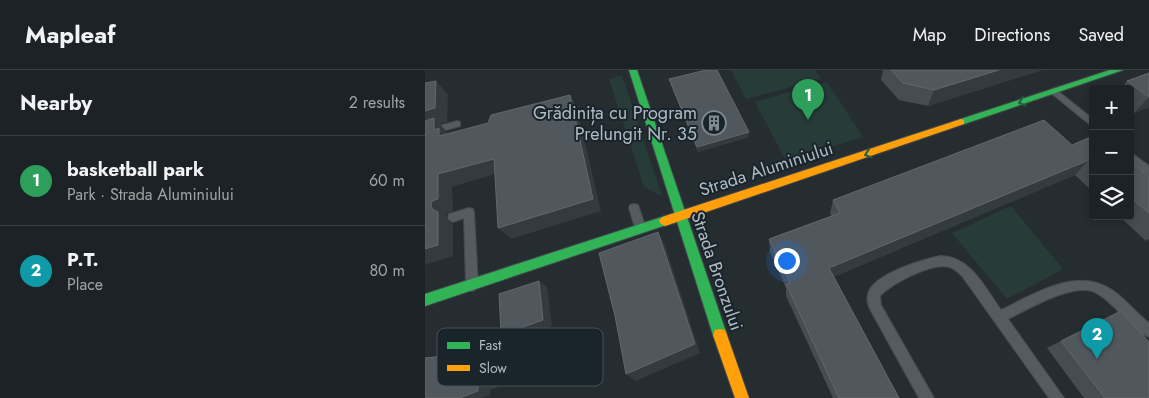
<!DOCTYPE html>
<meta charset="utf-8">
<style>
body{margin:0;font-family:Jost,sans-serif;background:#292f32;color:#f1f3f6}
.controls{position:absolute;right:15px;top:15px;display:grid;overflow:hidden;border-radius:5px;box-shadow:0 2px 8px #0003}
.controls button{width:45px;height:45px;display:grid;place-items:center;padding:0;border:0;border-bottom:1px solid #3a3f42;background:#1c2225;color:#f1f3f6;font:25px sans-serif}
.you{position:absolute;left:361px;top:190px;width:18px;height:18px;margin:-12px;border:4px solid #fff;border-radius:50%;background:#1a73e8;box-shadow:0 0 0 8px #1a73e833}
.badge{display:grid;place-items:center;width:32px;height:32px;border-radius:50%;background:#7f8991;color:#fff;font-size:16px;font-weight:700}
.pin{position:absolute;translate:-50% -41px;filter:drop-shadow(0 1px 2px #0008)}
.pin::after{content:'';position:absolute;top:26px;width:18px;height:15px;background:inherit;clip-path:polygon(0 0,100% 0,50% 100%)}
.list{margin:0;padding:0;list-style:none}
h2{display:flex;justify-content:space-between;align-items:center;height:65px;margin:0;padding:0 20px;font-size:21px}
h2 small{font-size:16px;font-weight:400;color:#a0a4a7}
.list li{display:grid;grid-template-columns:32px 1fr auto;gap:15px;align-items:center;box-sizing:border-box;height:90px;padding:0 20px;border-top:1px solid #3a3f42}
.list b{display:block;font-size:19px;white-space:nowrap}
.list p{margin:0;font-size:16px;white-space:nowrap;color:#a0a4a7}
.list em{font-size:16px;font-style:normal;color:#a0a4a7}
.icon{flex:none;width:28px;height:28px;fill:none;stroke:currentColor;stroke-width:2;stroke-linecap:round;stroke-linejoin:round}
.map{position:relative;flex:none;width:724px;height:328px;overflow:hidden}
header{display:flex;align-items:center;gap:30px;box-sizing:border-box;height:70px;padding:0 25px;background:#1c2225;border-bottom:1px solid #3a3f42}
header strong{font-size:24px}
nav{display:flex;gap:28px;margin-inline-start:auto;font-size:18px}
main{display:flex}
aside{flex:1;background:#1c2225}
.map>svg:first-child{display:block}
.green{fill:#273b38}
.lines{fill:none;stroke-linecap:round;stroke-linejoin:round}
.lane-casing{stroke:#44494c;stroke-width:2}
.fast-casing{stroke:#44494c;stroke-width:2}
.slow-casing{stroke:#44494c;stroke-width:2}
.lane{fill:#555b60;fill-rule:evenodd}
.fast{fill:#30b455;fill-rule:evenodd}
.slow{fill:#ff9f0a;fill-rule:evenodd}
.wall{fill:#464c51}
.shaded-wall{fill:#343b3f}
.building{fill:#51585d;stroke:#60686d}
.oneway{stroke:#235e3c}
.labels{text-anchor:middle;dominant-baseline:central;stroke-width:4;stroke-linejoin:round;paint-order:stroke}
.poi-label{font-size:18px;fill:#afbbc4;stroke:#1a242b;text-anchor:end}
.street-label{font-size:18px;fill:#afbbc4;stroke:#1a242b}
.key{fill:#1a242b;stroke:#475159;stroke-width:1}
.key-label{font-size:14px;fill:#afbbc4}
</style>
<header>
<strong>Mapleaf</strong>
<nav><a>Map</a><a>Directions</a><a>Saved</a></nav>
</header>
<main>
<aside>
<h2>Nearby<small>2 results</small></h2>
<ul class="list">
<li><span class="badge" style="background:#2e9e5b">1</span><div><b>basketball park</b><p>Park · Strada Aluminiului</p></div><em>60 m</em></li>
<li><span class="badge" style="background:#0f9aa8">2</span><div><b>P.T.</b><p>Place</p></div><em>80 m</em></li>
</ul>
</aside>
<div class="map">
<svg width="724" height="328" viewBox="0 0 724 328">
<rect width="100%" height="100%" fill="#262d31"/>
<g class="green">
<path d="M306,0h84l6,9 -75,20z"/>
<path d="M197,5l40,121 -18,-9 -35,-108z"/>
<path d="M402,12l36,55 -77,24 -31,-59z"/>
<path d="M586,136l52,63 -56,30 -55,-66z"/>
</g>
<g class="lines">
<g class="lane-casing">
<g id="lane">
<path d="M629,18l39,31v8l-42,-34 -1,-2z"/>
<path d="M32,51l3,1v4l-35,10v-6z"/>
<path d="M705,82l19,14v10l-19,-14z"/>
<path d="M209,134l4,1 1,3 7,20 -2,3h-8l-7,-23 1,-3z"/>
<path d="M44,138l4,1 1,3 4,73 -2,4 -4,2 -4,-2 -2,-4 -2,-67 -11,4 -4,-2 -1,-3 1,-3z"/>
<path d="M515,186c30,-1 46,33 61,54 33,-16 76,-44 111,-20 14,9 24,23 37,33v14c-14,-5 -24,-20 -35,-30 -6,-6 -14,-13 -22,-16 -24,-6 -63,18 -84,28l56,79h-15l-87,-122c-4,-4 -8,-8 -13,-9 -17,-5 -58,17 -69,29l1,9 53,93h-15l-48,-87c-4,-7 -5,-15 -1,-22 11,-17 51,-29 70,-33z"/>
</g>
</g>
<g class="fast-casing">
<g id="fast">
<path d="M204,0h8l90,265 -2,5 -5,1 -5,-1 -2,-5z"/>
<path d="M685,0h13l-159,54h-6l-2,-2 2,-2z"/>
<path d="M240,146l4,2 2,3 -2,3 -244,82v-12z"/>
</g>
</g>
<g class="slow-casing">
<g id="slow">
<path d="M536,49l3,1v4l-299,102 -4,-2 -2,-3 2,-3 4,-2z"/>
<path d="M295,259l5,1 2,5 22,63h-14l-22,-63 2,-5z"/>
</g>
</g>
<use href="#lane" class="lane"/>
<use href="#fast" class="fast"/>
<use href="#slow" class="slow"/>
</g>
<g class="wall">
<path d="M458,0h159l-114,36 -29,-6 -18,-20z"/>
<path d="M724,3v34l-15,6 -4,-3v-21h-9l6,-8z"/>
<path d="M244,9l80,53v5l-51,15z"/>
<path d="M668,66v56l-18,-17 -242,102 66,121h-66l-47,-102v-8l-16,-36 -1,-13 63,-23 -2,-2 3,-14 239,-55z"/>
<path d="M705,91l19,16v62l-3,2 -27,-25h11z"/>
<path d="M636,271l88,57h-65l-37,-50z"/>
</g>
<g class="shaded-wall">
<path d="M574,0h43l-114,36 6,-16z"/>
<path d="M11,11l12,14 -1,27 -7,2 7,8v5l5,12 -27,-21v-17z"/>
<path d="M145,25l7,14 24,102 -90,28 -13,-11z"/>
<path d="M724,27v10l-15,6z"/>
<path d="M324,62v5l-51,15 -1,-5z"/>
<path d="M69,89l11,12 -53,16 1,24 -6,2 -1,5 7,6v32l-28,9v-16l8,-39 -2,-4 7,-32z"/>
<path d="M664,90l-14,15 -249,105 3,-12z"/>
<path d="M233,162l7,13 35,108 -64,28 -10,-7z"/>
<path d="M114,211l8,6 5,39 -41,15 1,22 -4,1 1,19 -19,7v5l-8,3h-22l18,-12 19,-26 4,-25z"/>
</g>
<g class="building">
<path d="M281,0h11l32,62 -52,15 -28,-68z"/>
<path d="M466,0h108l-65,20 -31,-7z"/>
<path d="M724,3v24l-22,-16z"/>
<path d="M11,11l-1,27 -10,3v-28z"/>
<path d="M145,25l23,104 -95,29 -4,-69 -56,15v25l-6,2 -1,5 2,4 5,2v33l-13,4v-128l9,-3v12l5,-2v8l49,-13 3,-8z"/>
<path d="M619,50l28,25 21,-9v27l-4,-3 -260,108 70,130h-60l-53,-114 4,-1 -21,-44 71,-26 -7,-13z"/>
<path d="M705,91l19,16v36l-19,-16z"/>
<path d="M233,162l37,112 -69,30 -11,-58 -16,-63z"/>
<path d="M114,211l4,39 -42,15 1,23 -5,2 1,19 -20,7v5l-18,7h-35v-40l10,-1 30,-11 8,-7 7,-3 21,-3 -2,-39z"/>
<path d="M696,241l28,31v56h-44l-44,-57z"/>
</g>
<defs><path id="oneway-chevron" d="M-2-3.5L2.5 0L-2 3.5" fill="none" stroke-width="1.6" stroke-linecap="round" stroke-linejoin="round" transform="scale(1.25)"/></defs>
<g class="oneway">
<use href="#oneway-chevron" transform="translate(597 32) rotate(161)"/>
<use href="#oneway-chevron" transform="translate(443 84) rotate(162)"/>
</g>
<defs>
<g id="building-ring" transform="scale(1.25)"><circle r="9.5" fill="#1a242b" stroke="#7f8991" stroke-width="1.5"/><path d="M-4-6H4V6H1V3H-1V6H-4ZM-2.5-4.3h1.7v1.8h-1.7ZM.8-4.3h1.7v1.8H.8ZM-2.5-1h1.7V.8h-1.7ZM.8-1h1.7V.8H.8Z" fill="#7f8991"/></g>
</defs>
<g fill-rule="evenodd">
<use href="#building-ring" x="289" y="53"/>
</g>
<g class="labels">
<g class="poi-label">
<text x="272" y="43">Grădinița cu Program<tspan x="272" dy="21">Prelungit Nr. 35</tspan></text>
</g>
<g class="street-label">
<text transform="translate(341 99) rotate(-18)">Strada Aluminiului</text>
<text transform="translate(292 201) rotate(71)">Strada Bronzului</text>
</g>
</g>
<rect x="12" y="258" width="166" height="58" rx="8" class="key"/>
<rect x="22" y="272" width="23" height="7" fill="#30b455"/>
<rect x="22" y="295" width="23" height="6" fill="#ff9f0a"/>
<g class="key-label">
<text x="54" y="280">Fast</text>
<text x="54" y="303">Slow</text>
</g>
</svg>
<div class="controls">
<button>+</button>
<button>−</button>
<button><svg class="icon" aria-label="layers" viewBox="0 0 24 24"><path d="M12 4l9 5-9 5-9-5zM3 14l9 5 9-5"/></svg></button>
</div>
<div class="you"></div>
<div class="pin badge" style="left:383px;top:50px;background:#2e9e5b">1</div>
<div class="pin badge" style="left:672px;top:289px;background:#0f9aa8">2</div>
</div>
</main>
